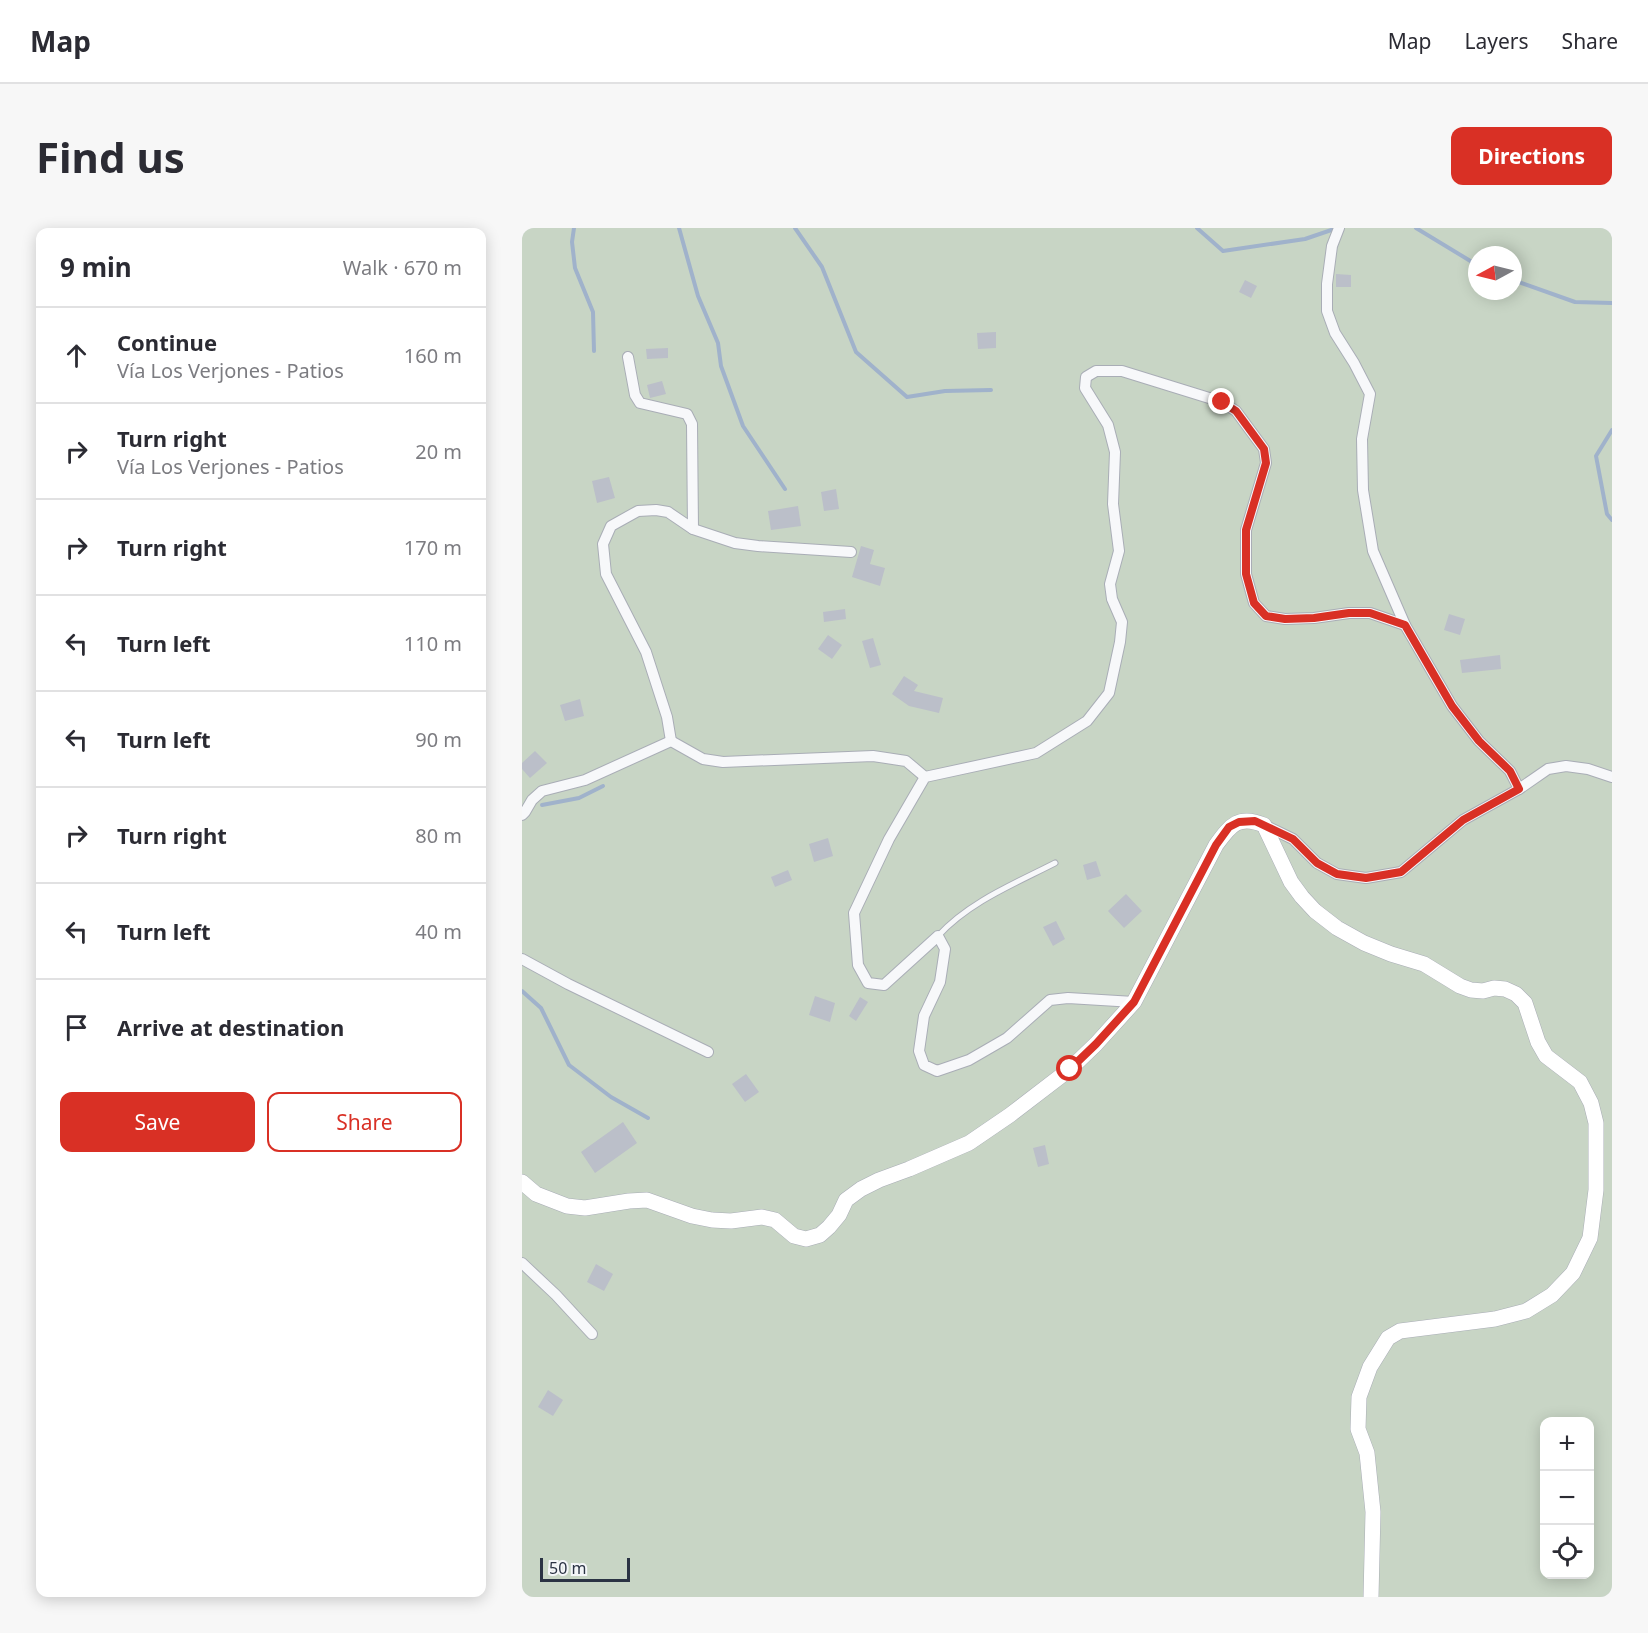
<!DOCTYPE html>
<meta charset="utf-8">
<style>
body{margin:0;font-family:"Noto Sans",sans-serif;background:#f7f7f7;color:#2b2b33}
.controls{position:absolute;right:18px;bottom:18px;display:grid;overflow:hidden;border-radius:12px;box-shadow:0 3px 15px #0003}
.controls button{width:54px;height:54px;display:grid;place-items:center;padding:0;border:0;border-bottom:2px solid #e1e1e2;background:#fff;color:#2b2b33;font:30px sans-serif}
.compass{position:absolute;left:946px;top:18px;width:54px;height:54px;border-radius:50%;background:#fff;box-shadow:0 3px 15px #0003;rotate:263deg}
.scale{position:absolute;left:18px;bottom:15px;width:90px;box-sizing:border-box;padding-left:6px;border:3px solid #2b3344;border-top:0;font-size:16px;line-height:21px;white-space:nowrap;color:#2b3344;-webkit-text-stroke:4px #f4f6f9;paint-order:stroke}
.stop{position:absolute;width:18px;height:18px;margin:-14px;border:4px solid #d93025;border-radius:50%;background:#fff}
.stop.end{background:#d93025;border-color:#fff;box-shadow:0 2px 6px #0008}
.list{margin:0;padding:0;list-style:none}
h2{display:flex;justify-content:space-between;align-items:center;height:78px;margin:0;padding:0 24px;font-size:26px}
h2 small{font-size:20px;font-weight:400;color:#7c7c81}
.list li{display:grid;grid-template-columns:39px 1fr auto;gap:18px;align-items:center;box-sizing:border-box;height:96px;padding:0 24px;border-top:2px solid #e1e1e2}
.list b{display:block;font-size:22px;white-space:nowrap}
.list p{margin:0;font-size:20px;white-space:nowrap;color:#7c7c81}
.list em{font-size:20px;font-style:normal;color:#7c7c81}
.actions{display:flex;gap:12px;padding:18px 24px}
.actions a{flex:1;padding:14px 0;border:2px solid #d93025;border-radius:12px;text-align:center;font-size:21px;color:#d93025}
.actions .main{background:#d93025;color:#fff}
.icon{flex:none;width:33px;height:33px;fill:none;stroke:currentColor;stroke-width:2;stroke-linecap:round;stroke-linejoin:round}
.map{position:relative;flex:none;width:1090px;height:1369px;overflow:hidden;border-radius:12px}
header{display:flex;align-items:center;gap:36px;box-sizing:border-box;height:84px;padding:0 30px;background:#fff;border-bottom:2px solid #e1e1e2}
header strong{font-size:28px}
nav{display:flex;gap:33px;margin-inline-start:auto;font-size:21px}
.intro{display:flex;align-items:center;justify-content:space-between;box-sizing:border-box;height:144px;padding:0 36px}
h1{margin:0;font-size:42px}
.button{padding:15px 27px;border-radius:12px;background:#d93025;color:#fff;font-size:21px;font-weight:700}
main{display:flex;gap:36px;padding:0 36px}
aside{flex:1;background:#fff;border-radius:12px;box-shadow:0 3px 15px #0003}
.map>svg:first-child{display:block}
.green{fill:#c8d5c5;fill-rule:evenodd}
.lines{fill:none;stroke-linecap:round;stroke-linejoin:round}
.stream{stroke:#a0b2cb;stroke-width:4}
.building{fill:#bbbfc9}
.lane-casing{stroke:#a9adb6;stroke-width:7}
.street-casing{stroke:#a9adb6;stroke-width:12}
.secondary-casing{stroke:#a9adb6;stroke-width:16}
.lane{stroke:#f7f8fa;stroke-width:5}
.street{stroke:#f7f8fa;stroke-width:10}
.secondary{stroke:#fff;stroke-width:15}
.route{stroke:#d93025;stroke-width:8}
</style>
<header>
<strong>Map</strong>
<nav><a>Map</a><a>Layers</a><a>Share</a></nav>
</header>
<div class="intro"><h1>Find us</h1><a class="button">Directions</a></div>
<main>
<aside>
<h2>9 min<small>Walk · 670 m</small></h2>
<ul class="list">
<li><svg class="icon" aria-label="ahead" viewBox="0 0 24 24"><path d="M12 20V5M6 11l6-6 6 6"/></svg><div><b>Continue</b><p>Vía Los Verjones - Patios</p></div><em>160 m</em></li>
<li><svg class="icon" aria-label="right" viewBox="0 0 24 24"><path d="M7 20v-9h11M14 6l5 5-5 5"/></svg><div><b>Turn right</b><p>Vía Los Verjones - Patios</p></div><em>20 m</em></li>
<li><svg class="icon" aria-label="right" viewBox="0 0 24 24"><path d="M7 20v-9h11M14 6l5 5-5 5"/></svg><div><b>Turn right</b></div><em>170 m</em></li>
<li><svg class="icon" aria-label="left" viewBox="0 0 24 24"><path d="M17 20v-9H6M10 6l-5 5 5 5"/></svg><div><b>Turn left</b></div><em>110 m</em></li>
<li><svg class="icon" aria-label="left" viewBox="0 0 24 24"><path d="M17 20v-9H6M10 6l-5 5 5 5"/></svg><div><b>Turn left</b></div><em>90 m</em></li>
<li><svg class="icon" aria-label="right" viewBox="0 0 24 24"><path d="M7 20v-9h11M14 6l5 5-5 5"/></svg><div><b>Turn right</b></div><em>80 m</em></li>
<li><svg class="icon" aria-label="left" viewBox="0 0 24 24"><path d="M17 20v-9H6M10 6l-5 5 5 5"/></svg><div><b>Turn left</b></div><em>40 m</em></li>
<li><svg class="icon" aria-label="arrive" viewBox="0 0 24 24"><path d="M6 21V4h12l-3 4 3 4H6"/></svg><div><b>Arrive at destination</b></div></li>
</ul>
<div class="actions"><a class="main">Save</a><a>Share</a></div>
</aside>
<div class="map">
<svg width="1090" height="1369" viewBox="0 0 1090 1369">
<rect width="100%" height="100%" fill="#e4e6ec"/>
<path class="green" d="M0,0h1090v1369h-1090zM955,27h36v36h-36zM1023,1194h45v152h-45z"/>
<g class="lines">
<g class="stream">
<path d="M52,0l-2,14 3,26 18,44 1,39"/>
<path d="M157,0l19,68 20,47 3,23 22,60 42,63"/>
<path d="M273,0l27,39 34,85 51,45 38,-6 46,-1"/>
<path d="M675,0l26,23 82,-12 32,-11"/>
<path d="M894,0l61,37"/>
<path d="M991,52l62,22 37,1"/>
<path d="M1090,202l-16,26 11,58 5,6"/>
<path d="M20,577l37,-7 24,-12"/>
<path d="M0,763l19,17 28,57 42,32 37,21"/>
</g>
</g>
<g class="building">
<path d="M814,46l15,1v12h-15z"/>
<path d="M723,52l12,6 -6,12 -12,-6z"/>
<path d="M474,104v16l-18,1 -1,-16z"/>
<path d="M146,120v10l-21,1 -1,-10z"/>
<path d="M140,153l4,13 -16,4 -3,-13z"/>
<path d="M87,249l6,21 -18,5 -5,-22z"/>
<path d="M314,261l3,20 -15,2 -3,-19z"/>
<path d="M276,278l3,20 -30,4 -3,-19z"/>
<path d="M339,318l13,4 -4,14 15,4 -5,18 -28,-9z"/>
<path d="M323,381l1,10 -22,3 -1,-10z"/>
<path d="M927,386l16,5 -5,16 -16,-5z"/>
<path d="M306,407l14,10 -10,14 -14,-10z"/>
<path d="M351,410l8,27 -11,3 -8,-27z"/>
<path d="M978,427l1,14 -39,4 -2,-13z"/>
<path d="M382,448l14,9 -4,6 29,7 -4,15 -30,-7 -17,-12z"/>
<path d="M58,471l4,17 -19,5 -5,-16z"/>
<path d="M13,523l12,12 -17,15 -8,-9v-6z"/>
<path d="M306,610l5,18 -19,6 -5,-18z"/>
<path d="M574,633l5,15 -14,4 -4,-15z"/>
<path d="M266,642l4,10 -17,7 -4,-10z"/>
<path d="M604,666l16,17 -18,17 -16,-17z"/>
<path d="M534,693l9,18 -12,7 -10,-19z"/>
<path d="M293,768l20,7 -5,19 -21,-7z"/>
<path d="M338,769l8,5 -12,19 -7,-5z"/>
<path d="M224,846l13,18 -14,10 -13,-18z"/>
<path d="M101,894l14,21 -42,30 -14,-21z"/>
<path d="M523,917l4,19 -11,3 -5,-19z"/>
<path d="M74,1036l17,10 -9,17 -17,-9z"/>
<path d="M26,1162l15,10 -10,16 -15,-9z"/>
</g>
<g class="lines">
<g class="lane-casing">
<path id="lane" d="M416,708c31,-34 76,-52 117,-73"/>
</g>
<g class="street-casing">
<g id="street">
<path d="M817,0l-7,18 -5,38v27l8,22 19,30 16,31 -8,45 1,51 10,61 32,74 47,81 27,35 31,30 9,18"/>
<path d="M106,129l7,38 5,8 47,11 5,10 1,105"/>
<path d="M149,513l-4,-24 -21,-65 -40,-78 -3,-30 8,-18 27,-15 18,-1 12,2 25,17 42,14 23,3 93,6"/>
<path d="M149,513l32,18 20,3 150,-6 33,5 19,16"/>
<path d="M0,587l3,-3 7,-12 10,-9 43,-11 86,-39"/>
<path d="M742,597l29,14 24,24 20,11 29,4 35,-6 62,-52 56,-31 29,-20 18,-3 22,3 24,8"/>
<path d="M0,731l46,25 140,68"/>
<path d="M612,774l-66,-4 -18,2 -43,38 -38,22 -32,11 -13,-6 -5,-14 5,-35 16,-34 5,-33 -7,-13 -54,49 -16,-2 -10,-18 -4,-52 35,-74 36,-62 111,-24 51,-32 22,-28 11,-51 2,-20 -10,-23 -2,-15 9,-33 -6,-47 2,-52 -7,-27 -23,-37 1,-11 10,-6h26l100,31 14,9 28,38 2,14 -20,67v44l8,29 12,13 19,3 29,-1 35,-5h21l35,12"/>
<path d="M0,1035l34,32 36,39"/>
</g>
</g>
<g class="secondary-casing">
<path id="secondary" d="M0,954l14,12 31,12 18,2 44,-7 18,-1 45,16 20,4 19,1 31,-4 13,3 19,16 12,3 14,-4 9,-8 10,-12 7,-15 15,-11 18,-9 30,-11 60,-26 41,-28 60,-46 26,-25 38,-42 82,-157c14,-19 22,-31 48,-20l27,57 11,15 13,14 22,17 27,15 27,11 33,10 36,22 11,4 12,1 11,-3 11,1 11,5 9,9 13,39 8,14 34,26 11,21 5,20v67l-6,48 -17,35 -21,22 -26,16 -31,8 -95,12 -12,7 -18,29 -11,30 -1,32 9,24 6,59 -2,85"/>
</g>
<use href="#lane" class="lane"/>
<use href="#street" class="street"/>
<use href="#secondary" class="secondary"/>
</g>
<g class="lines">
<path class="route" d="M548,841l26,-25 38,-42 82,-157 13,-18 10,-5 16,-1 38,18 24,24 20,11 29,4 35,-6 62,-52 56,-31 -9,-18 -31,-30 -27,-35 -47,-81 -35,-12h-21l-35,5 -29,1 -19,-3 -12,-13 -8,-29v-44l20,-67 -2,-14 -28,-38 -14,-9"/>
</g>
</svg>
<div class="controls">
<button>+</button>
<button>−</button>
<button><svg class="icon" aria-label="locate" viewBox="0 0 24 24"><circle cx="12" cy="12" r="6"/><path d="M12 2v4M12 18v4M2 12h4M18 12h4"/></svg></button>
</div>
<svg class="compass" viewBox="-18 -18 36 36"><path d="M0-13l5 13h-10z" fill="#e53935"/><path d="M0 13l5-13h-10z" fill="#7c7c81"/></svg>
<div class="scale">50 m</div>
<div class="stop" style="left:548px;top:841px"></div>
<div class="stop end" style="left:700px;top:174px"></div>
</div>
</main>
